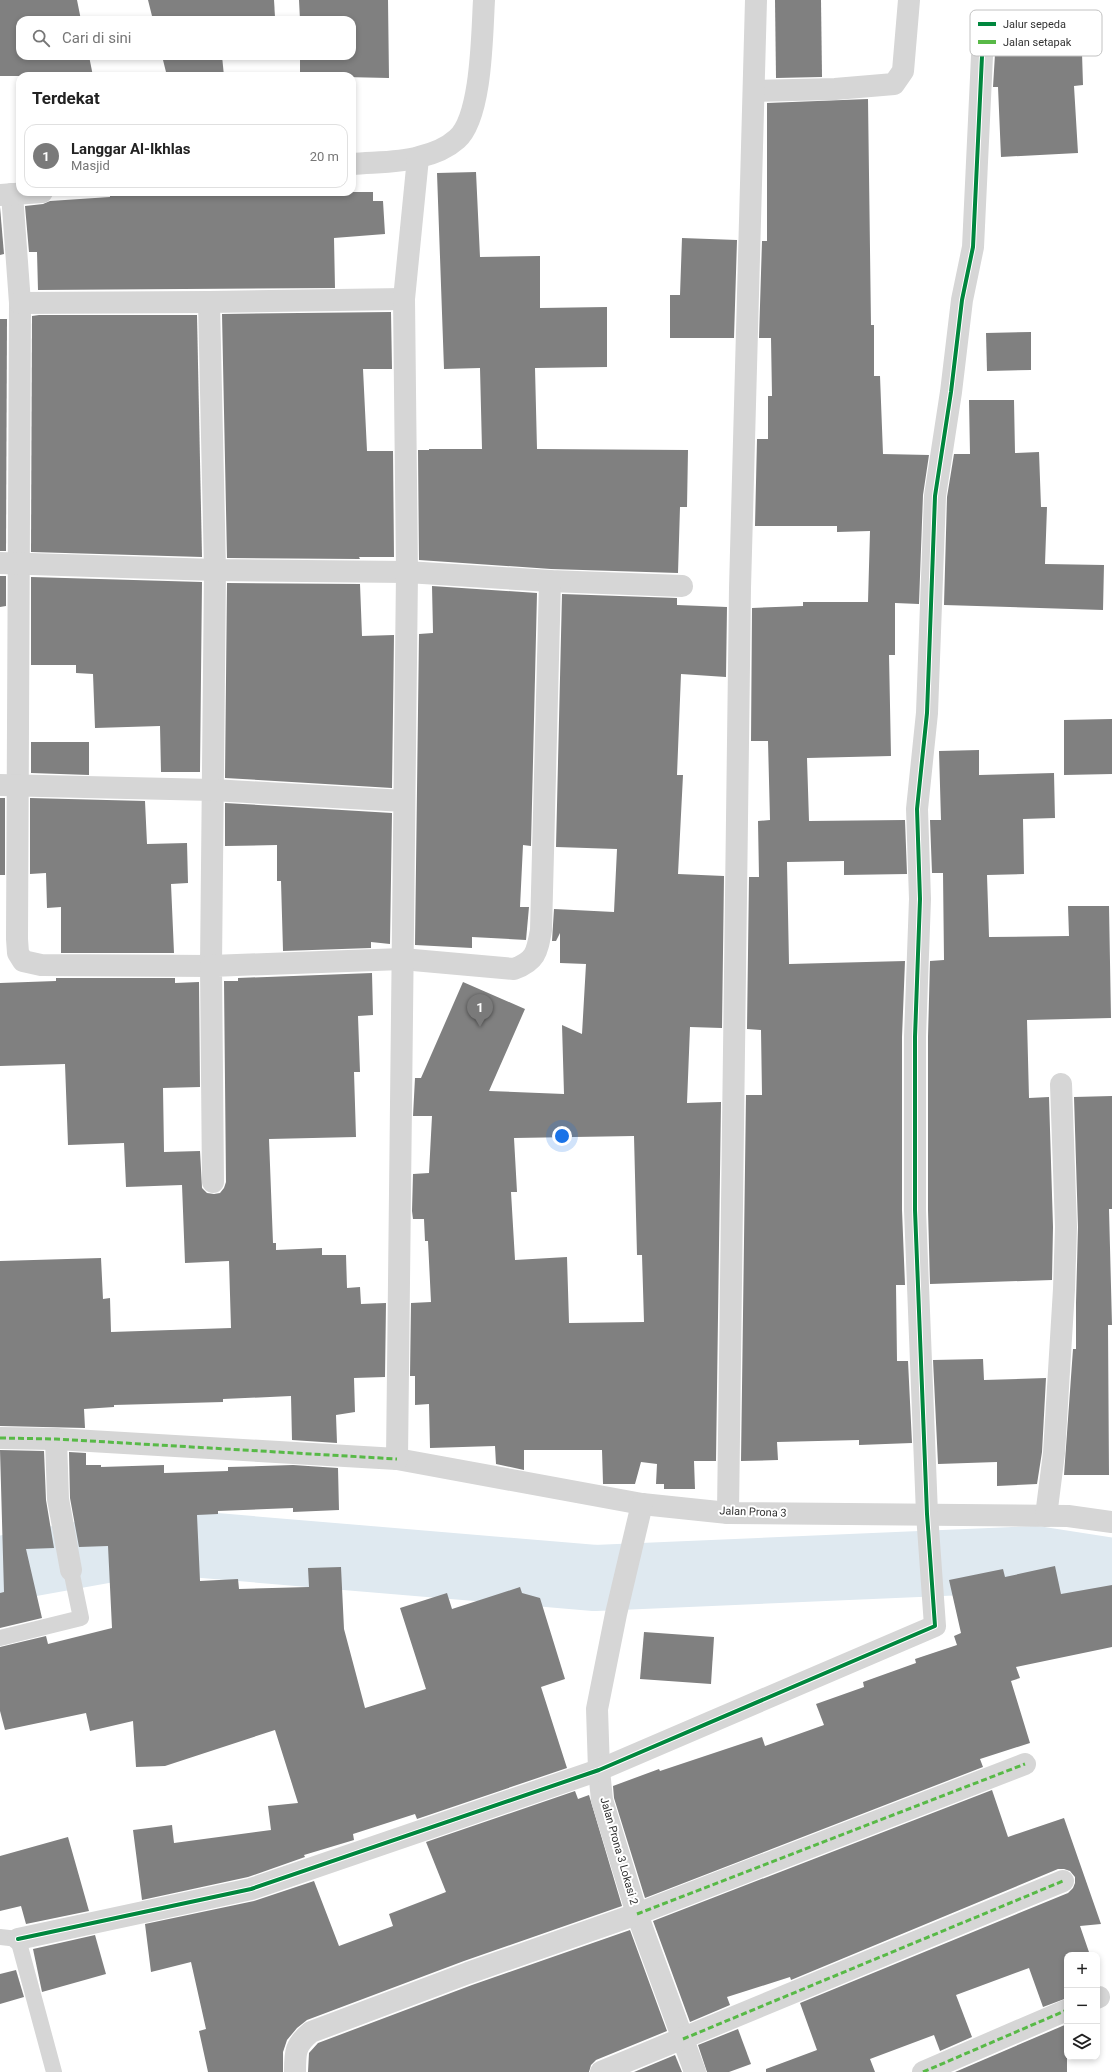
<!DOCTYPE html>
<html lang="id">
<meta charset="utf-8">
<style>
body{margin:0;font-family:Roboto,sans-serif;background:#f2f2f2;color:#222}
.controls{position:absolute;right:12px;bottom:12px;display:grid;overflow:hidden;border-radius:8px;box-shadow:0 2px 6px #0003}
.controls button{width:36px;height:36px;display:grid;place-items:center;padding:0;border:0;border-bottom:1px solid #e0e0e0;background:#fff;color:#222;font:20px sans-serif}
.you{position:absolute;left:562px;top:1136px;width:14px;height:14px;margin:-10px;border:3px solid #fff;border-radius:50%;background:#1a73e8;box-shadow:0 0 0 6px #1a73e833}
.badge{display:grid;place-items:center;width:26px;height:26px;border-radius:50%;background:#7a7a7a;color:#fff;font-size:13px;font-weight:700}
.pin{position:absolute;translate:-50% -33px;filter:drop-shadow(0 1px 2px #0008)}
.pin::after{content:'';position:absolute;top:21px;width:14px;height:12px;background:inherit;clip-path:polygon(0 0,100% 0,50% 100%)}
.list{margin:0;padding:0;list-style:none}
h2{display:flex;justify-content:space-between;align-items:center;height:52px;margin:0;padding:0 16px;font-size:17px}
h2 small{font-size:13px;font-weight:400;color:#767676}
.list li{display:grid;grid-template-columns:26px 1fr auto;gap:12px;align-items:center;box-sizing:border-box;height:64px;margin:0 8px 8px;padding:0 8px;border:1px solid #e0e0e0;border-radius:12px}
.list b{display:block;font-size:15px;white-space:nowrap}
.list p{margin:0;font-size:13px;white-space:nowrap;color:#767676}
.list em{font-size:13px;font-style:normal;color:#767676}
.icon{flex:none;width:22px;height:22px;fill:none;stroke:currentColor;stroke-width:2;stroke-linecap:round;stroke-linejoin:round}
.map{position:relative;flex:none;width:1112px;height:2072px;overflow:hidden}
.search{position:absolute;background:#fff;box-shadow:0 2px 6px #0003;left:16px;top:16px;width:340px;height:44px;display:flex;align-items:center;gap:10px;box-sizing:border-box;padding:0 14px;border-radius:12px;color:#767676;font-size:15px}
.panel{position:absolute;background:#fff;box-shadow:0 2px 6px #0003;left:16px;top:72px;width:340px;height:124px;border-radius:12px}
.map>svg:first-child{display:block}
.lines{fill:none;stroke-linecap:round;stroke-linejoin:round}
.river{stroke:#dfe9f0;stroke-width:66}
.building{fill:#808080;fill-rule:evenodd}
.service{stroke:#d6d6d6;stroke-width:16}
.minor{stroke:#d6d6d6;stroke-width:22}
.quiet{stroke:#58b947;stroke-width:3;stroke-dasharray:6 3;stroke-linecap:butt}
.cycleway-casing{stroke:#fff;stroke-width:6}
.cycleway{stroke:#00873e;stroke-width:4}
.labels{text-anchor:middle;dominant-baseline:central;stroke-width:4;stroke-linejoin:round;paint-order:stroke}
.street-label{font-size:11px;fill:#323232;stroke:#fff}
.key{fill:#fff;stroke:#c2c2c2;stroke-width:1}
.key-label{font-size:11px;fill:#323232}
</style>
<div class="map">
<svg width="1112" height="2072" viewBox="0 0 1112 2072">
<rect width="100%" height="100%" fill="#fff"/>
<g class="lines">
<path class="river" d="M0,1569l156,-28 439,37 441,-19 76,12"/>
</g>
<g class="building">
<path d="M0,0h77l4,20h-61v36h69l4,20h-93z"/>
<path d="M148,0h126l1,17 -21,3h-101z"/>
<path d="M299,0h89l1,78 -89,-2v-20h52v-36h-52z"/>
<path d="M775,0h46l1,77 -46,1z"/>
<path d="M1082,53l1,32 -9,1 4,67 -77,4 -3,-70h-5l2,-33z"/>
<path d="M162,56h60l2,20h-57z"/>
<path d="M868,99l3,226h3v51h6l3,78 46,1 -6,40 -4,109 -24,-1v52h-6l2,101 -84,2 2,63 96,-1 2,54 -63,1v-14l-57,1 2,102 116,-3 -3,76v173l3,75h-9l1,76h11l4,82 -53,2v-5l-82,2 1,18 -37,1 5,-366h16l-1,-65 -14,-1 2,-152h10l-1,-56 12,-1 -2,-79h-17l1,-133 51,-2v-4h77h-12l2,-71 -33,1v-6h-82l2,-87h11v-43h4l-1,-58h-12l3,-97h5v-138z"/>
<path d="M476,172l4,85 60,-1v52l67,-1v60l-72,1 2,81 151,1 -1,57h-7l-2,66 -127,-4 -132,-9 -1,-110h11v-1h53l-2,-81 -36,1 -7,-196z"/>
<path d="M147,192h226v9h10l2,33 -51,4 1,50 -297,2 -1,-38h-8l-4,-46 18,-2 7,-3 60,-4v-3z"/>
<path d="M0,207l4,47 -4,1z"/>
<path d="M682,238l55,2 -3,98h-64v-43h10z"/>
<path d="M391,312l1,57h-29l4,82h26l1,106h-35l1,2 -133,-1 -5,-244z"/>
<path d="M39,315h158l5,242 -171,-5 1,-236z"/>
<path d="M0,319h7l-1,232h-6z"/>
<path d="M1031,332v38l-44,1 -1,-38z"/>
<path d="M969,400h45l1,53 24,-1 2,55h6l-2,57 59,1 -1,45 -159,-5 3,-108 7,-43h16z"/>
<path d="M0,576h6v30l-6,1z"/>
<path d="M31,577l171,5 -2,190h-39l-1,-46 -65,2 -2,-54 -17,-1v-8h-45z"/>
<path d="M227,583l133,1 2,52 32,-1 -2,153 -167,-10z"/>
<path d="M432,586l105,7 -6,253 -8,-1 -3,62h9l-3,33 -54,-3v11l-57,-3 4,-311 14,-1z"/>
<path d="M562,594l115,4v7l50,2 -1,70 -45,-3 -4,101h6l-5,99 46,2 -2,152 -32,-1 -3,76 34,-1 -5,359h-22l1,28h-31v-5h-8l1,-20 -16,-2 -6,22h-32l-1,-34h-78v20l-28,-6 -1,-18 -65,2 -1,-44 -14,1v-29h-5l1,-73 20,-1 -3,-61h-3l-1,-22h-11l-1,-8 1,-37 16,-1 3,-57h-19l2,-38h6l42,-96 62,27 -36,82 75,3 -2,-69 20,9 4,-70 -26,-1v-30l-4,8h-4l2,-32 60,3 3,-63 -61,-2zM634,1136l3,119h5l2,67 -75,1 -2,-66 -52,3 -4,-68h6l-3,-54z"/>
<path d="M1112,719v55l-48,1v-55z"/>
<path d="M31,742h58v33l-58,-2z"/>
<path d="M979,750v25l75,-2 1,45 -32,1 1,55 -37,1 2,62 80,-1 -1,-30h41l2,112 -84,2 2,78 20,-1 4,130 -1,53 -122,4 -2,-74v-173l2,-76 14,-1 -1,-87h-11l-2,-53h11l-2,-69z"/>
<rect x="0" y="798" width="5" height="77"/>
<path d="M30,798l115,3 2,43 40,-1 1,40 -17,1 3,69h-113v-46l-14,1 -1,-35 -16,1z"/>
<path d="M225,803l167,10 -2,131 -19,-2v6l-88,3 -2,-70h-4v-36l-52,1z"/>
<path d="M372,973l1,42 -15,1 2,56h-6l2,65 -87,2 4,104h3v7l46,-2v7h24l1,33 13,-1 1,17 25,-1 -1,74 -31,1 1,34 -19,3 1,28 -45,-3 -1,-44 -68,3v3l-109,3v2l-30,2 1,19 -85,-2v-165l101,-3 2,41 7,-1 1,34 120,-4 -2,-67 -44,2 -3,-78 -56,2 -2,-44 -56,2 -3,-81 -65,2v-83l56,-2v-3h119v5l24,-1 1,105 -37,1 1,64 36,-1 2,37 5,5 7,1 6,-1 4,-5 2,-6 -2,-201h14v-3z"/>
<path d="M1112,1096v113h-3l3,116h-4l1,150h-45l9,-126h3v-46l2,-76 -4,-130z"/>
<path d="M983,1359l1,21 62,-2 -4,74 -5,32 -40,2v-24l-59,2 -5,-104z"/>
<path d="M0,1450l44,1 2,49 8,48 -28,1 16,69 -42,10v-35l4,-1z"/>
<path d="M69,1452l17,1v12h15v2l63,-2v8l64,-2v-4l65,-2 45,3 1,42 -46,2v-4l-75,3v3l-21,1 3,66 38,-2 1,10 70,-2 -1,-19 33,-1 3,62 21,79 61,-19 -26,-81 47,-15 5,16 68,-22 2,6 18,5 25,81 -24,8 26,81 -150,51 -2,-5 -62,20 1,6 -50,15 1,2 -57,20 -106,23 -9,-70 39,-5 2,18 97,-13 -3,-24 30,-3 -23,-73 -110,36 -29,1 -3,-46 -43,10 -4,-18 -81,17 -5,-19v-64l46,-11 2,8 64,-16 -4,-82 -29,1 -9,-49z"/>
<path d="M1055,1566l6,28 51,-9v62l-96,20 4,11 -9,3 19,62 -50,16 3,8 -338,131 -31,-100 -1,-12 46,-17 1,2 102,-34 3,9 59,-21 -8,-21 48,-17 -1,-5 53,-19 -1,-4 42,-14 -3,-9 7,-3 -12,-53 54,-11 2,8z"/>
<path d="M644,1632l70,5 -3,47 -71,-5z"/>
<path d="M992,1790l16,47 56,-19 37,106 -21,2 10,29h-23v43l-24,9 -14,-39 -73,27 16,42 -32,14 -6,-16 -64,24 5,13h-109v-3l51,-19 -17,-47 268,-110 5,-5 2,-5v-6l-5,-6 -6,-2h-6l-267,111 -1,-3 -63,20 3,8 -40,17 -37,-101z"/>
<path d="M575,1791l3,8 11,-4 33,111 -158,55 -157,59 -10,8 -10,12 -4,12v20h-75l-9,-41 7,-2 -15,-67 -40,10 -6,-48 109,-23 60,-20 25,65 54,-20 -4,-12 57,-22 -20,-50z"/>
<path d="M68,1837l21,74 -63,13 -5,-18 -21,5v-55z"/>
<path d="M630,1930l37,101 -71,29 -5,5 -2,7h-281l1,-19 9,-10 154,-58z"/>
<path d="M95,1935l11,39 -64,18 -9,-43z"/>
<path d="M16,1970l8,27 -24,7v-30z"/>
<path d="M1067,2024v48h-112z"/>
<path d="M738,2029l13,35 -22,8h-22l-9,-27z"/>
<path d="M675,2055l7,17h-48z"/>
</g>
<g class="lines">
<g class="service">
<path d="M0,1638l81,-20 -10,-48"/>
<path d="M0,1937l18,2 36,133"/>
</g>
<g class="minor">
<path d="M754,91l81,-2 59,-5 9,-13 6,-71"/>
<path d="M352,164c21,-2 47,-1 67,-7 13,-3 28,-9 38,-18 25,-22 25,-106 27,-139"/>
<path d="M12,194l8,109 -3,636 1,14 5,8 18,4 170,1 4,-396 -6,-268"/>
<path d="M0,195l42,-3"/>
<path d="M20,303l189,-1 195,-3"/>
<path d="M0,563l215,7 192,2 143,9 132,5"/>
<path d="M0,785l213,5 191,11"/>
<path d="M213,1182l-2,-216 191,-7 112,10c22,-8 23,-17 27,-39l9,-349"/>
<path d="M0,1438l56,1 341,20 245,45 86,9 340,3 44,6"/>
<path d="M56,1439l2,60 13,71"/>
<path d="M397,1459l10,-887 -3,-273 14,-141"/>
<path d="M642,1504l-26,110 -19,95 2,61 3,30 35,114 58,158"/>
<path d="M728,1513l12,-925 16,-588"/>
<path d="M1046,1516l8,-63 10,-164 2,-62 -5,-143"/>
<path d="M18,1939l233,-50 348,-119 336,-144 -8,-112 -12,-304v-173l5,-138 -3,-90 10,-96 8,-217 16,-104 11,-92 11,-53 10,-212"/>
<path d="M1097,1998l2,-1"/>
<path d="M295,2072c0,-20 0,-27 16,-40l157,-59 169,-59 388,-150"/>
<path d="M601,2072l462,-191"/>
<path d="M923,2072l144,-62"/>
</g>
<g class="quiet">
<path d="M0,1438l56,1 341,20"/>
<path d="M637,1914l388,-150"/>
<path d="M1097,1998l2,-1"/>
<path d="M683,2039l380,-158"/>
<path d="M923,2072l144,-62"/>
</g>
<g class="cycleway-casing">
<path id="cycleway" d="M18,1939l233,-50 348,-119 336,-144 -8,-112 -12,-304v-173l5,-138 -3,-90 10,-96 8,-217 16,-104 11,-92 11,-53 10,-212"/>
</g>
<use href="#cycleway" class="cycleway"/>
</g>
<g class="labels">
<g class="street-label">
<text transform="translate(753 1512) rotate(2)">Jalan Prona 3</text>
<text transform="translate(619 1851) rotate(74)">Jalan Prona 3 Lokasi 2</text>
</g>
</g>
<rect x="970" y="10" width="132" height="46" rx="6" class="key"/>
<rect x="978" y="22" width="18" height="4" fill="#00873e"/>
<rect x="978" y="40" width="18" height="4" fill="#58b947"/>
<g class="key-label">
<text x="1003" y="28">Jalur sepeda</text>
<text x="1003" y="46">Jalan setapak</text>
</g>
</svg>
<div class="controls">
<button>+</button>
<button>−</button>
<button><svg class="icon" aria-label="layers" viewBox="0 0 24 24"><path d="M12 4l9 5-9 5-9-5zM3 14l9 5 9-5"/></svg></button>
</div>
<div class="you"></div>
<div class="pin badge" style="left:480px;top:1027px">1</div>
<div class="search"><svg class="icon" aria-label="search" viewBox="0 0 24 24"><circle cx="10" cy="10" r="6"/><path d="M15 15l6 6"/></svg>Cari di sini</div>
<section class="panel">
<h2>Terdekat<small></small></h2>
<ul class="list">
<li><span class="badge">1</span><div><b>Langgar Al-Ikhlas</b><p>Masjid</p></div><em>20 m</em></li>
</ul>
</section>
</div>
